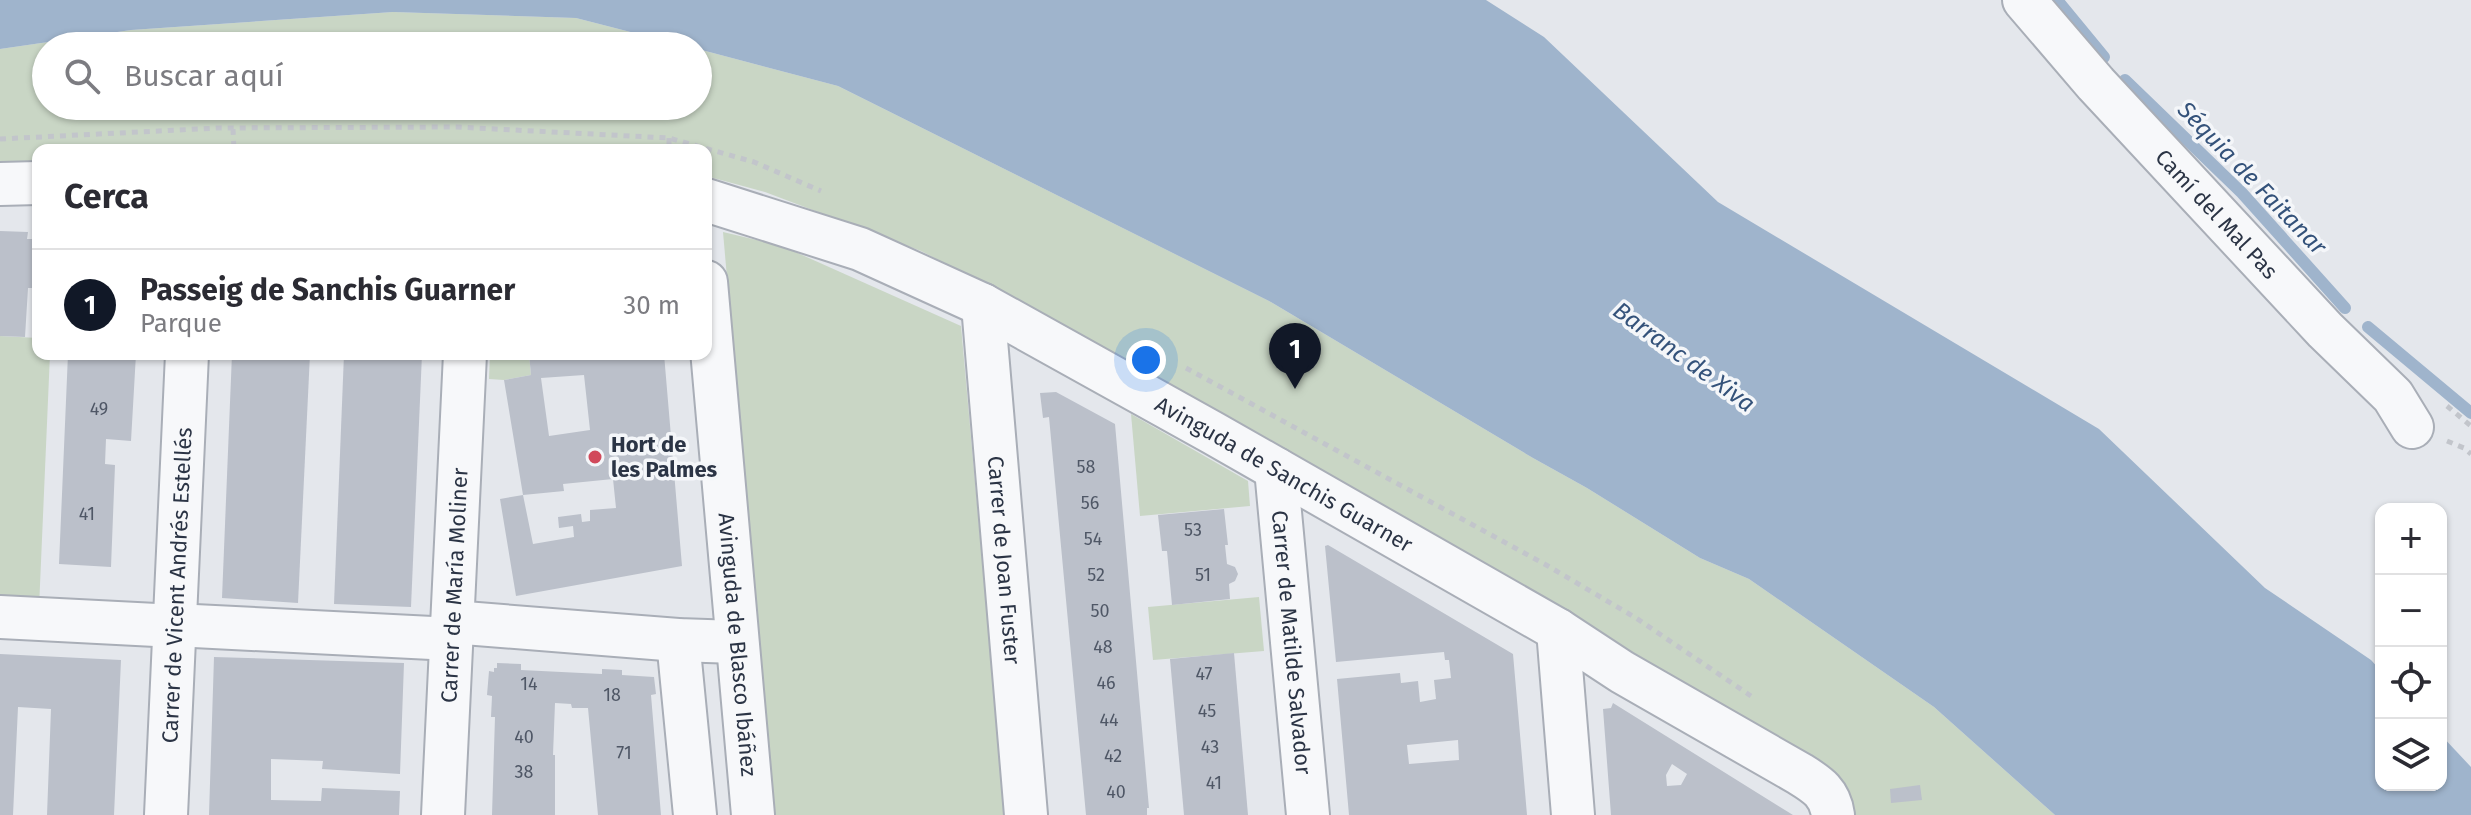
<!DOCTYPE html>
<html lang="es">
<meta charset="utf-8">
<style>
body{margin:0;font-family:"Fira Sans",sans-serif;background:#f2f2f3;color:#2b2b33}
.controls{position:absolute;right:24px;bottom:24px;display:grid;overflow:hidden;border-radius:16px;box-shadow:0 2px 6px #0004}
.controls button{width:72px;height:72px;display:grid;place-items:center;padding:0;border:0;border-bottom:2px solid #e1e1e2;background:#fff;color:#2b2b33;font:40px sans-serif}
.you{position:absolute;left:1146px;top:360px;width:28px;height:28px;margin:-20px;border:6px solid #fff;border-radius:50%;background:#1a73e8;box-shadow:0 0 0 12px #1a73e833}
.badge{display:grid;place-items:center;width:52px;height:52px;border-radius:50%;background:#111827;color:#fff;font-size:26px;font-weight:700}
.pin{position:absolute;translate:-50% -66px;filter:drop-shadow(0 2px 4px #0008)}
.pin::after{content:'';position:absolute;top:42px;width:28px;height:24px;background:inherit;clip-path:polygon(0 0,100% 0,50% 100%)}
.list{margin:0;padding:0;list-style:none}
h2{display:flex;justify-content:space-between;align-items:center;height:104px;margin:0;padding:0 32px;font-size:34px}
h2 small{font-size:26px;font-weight:400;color:#7c7c81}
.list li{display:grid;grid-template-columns:52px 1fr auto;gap:24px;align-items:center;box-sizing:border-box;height:112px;padding:0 32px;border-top:2px solid #e1e1e2}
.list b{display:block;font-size:30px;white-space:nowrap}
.list p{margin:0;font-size:26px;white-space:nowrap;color:#7c7c81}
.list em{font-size:26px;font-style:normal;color:#7c7c81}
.icon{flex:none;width:44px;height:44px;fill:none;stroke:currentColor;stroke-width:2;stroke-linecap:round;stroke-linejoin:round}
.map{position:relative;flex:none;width:2471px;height:815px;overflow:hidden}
.search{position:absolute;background:#fff;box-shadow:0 2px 6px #0004;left:32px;top:32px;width:680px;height:88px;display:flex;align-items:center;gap:20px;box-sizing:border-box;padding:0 28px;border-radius:44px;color:#7c7c81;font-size:30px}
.panel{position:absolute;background:#fff;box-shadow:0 2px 6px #0004;left:32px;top:144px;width:680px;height:216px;border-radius:16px}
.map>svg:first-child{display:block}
.green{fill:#c9d6c5}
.water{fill:#9fb4cc}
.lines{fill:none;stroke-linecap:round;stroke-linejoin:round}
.stream{stroke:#9fb4cc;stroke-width:12}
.building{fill:#bbc0ca;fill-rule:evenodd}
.street-casing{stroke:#a9aeb7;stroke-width:46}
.path{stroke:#c2c5cb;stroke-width:5;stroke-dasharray:6 6;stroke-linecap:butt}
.street{stroke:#f7f8fa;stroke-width:42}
.poi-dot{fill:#d1495b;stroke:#f4f6f9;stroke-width:3}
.labels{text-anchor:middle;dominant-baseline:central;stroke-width:7;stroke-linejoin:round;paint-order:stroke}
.number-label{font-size:18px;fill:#4f5766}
.street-label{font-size:22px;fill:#2b3445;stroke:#f4f6f9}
.poi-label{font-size:22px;font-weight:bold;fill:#2b3445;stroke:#f4f6f9;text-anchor:start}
.water-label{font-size:24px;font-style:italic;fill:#34527a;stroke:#f4f6f9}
</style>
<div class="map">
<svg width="2471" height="815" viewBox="0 0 2471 815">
<rect width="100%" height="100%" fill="#e4e7ec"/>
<g class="green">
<path d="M393,12l183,6 109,28h-639v60h652v-57l140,37 431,215 264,157 54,30 113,70 49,21 185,128 121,108h-204l-289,-200 -223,-133 -285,-163 -133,-68 -156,-59 -59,-16v-26h-210l-35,-2 -68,2h-355v11l-38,1v-113l131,-19z"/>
<path d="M723,232l59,14 179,80 44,489h-231z"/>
<path d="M0,336l38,2v16h12l-11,254 -39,-1z"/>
<path d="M490,354h39l2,21 -27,5 -15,-1z"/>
<path d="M1131,414l117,67 2,25 -110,10z"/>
<path d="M1259,597l5,54 -111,9 -5,-53z"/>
</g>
<path class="water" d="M0,0h1486l58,37 174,165 381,227 166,159 106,72 10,11v114h60v-50l30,32v48h-416l-121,-108 -185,-128 -49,-21 -113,-70 -54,-30 -264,-157 -431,-215 -140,-37v-3h-13l-109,-28 -183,-6 -262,18 -131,19z"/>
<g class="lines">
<g class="stream">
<path d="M2057,0l47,57"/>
<path d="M2125,80l117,113 103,115"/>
<path d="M2368,327l103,86"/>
</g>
</g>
<g class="building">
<path d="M0,231l28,1 -1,7h11l-3,49h-7l-3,49 -25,-1z"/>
<path d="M68,354h68l-5,87 -25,-2 -1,25 10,1 -4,102 -52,-3z"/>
<path d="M232,354h78l-12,249 -76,-5z"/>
<path d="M344,354h78l-11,253 -77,-3z"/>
<path d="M529,354h48l1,3 25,-3h61l18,212 -166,30 -16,-97 23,-4 10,49 41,-7 -1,-11 -14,2 -1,-11 23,-3 1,8 8,-1v-11l26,-2 -3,-29 -50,5 1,7 -41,4 -19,-115 27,-5zM584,375l6,55 -41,6 -8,-58z"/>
<path d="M1056,392l59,32 34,384h-2v7h-61l-37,-398 -6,1 -3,-25z"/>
<path d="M1224,509l4,36h-3l2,19 8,3 3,7 -3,7 -6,3 1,15 -58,6 -5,-54h-5l-4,-36z"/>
<path d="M1328,545l185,109 14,161h-178l-12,-136 63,-6 1,10 17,-2 2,21 16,-3 -2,-19 17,-2 -2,-18h-4l-1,-8 -108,10 -11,-116zM1458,740l1,20 -50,4 -2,-19z"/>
<path d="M1234,653l14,162h-64l-14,-156z"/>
<path d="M0,654l121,6 -7,155h-67l4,-106 -33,-2 -5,108h-13z"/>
<path d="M214,657l190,6 -4,111 -78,-5 1,-8 -52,-2v41l50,1 1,-13 78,3 -1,24h-190z"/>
<path d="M497,663l24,1v6l81,4v-5l20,1v5l32,2 2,17 -5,1 10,120h-63l-10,-107h-16l-1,-4 -16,-1 -2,52h2v60h-63l3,-98h-4l1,-21 -5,-1 2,-24 5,1v-4h3z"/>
<path d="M1613,703l180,112h-182l-8,-106 8,-1zM1672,764l15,10 -6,11 -14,1 -1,-11z"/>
<path d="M1920,785l2,15 -31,3 -1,-14z"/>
</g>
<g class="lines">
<g class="street-casing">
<g id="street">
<path id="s1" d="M2024,0l72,84 229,246 68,66 19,31"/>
<path d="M0,184l38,-1"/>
<path id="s2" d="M706,200l154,49 123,56 230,128 345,197 64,42 178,102c18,11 30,19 33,41"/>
<path id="s3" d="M706,282l47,533"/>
<path id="s4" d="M983,305l43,510"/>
<path id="s5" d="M1276,469l32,346"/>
<path d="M0,617l156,8"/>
<path d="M452,622l226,18 58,2"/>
<path d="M194,626l238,12"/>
<path d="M1558,630l15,185"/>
<path d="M678,640l17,175"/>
<path id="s6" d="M166,815l21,-461"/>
<path id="s7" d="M443,815l22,-461"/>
</g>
</g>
<g class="path">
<path d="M233,129l1,21"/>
<path d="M669,138v12"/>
<path d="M0,139l218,-11 238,-1 213,11 85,24 67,29"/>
<path d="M1186,368l362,198 88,52 115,78"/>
<path d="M2447,406l24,20"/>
<path d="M2447,441l17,7 7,6"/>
</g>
<use href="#street" class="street"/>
</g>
<circle class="poi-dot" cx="595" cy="457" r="8"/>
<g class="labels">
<g class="number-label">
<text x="99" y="409">49</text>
<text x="1086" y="467">58</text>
<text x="1090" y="503">56</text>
<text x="87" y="514">41</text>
<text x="1193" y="530">53</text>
<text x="1093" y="539">54</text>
<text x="1096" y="575">52</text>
<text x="1203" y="575">51</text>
<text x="1100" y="611">50</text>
<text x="1103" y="647">48</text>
<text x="1204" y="674">47</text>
<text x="1106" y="683">46</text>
<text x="529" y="684">14</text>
<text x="612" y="695">18</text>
<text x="1207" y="711">45</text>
<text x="1109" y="720">44</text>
<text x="524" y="737">40</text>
<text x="1210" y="747">43</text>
<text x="624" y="753">71</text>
<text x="1113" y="756">42</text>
<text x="524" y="772">38</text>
<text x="1214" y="783">41</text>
<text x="1116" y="792">40</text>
</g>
<g class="street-label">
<text stroke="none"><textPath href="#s1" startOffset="288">Camí del Mal Pas</textPath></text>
<text stroke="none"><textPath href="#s2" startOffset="642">Avinguda de Sanchis Guarner</textPath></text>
<text stroke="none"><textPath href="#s4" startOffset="256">Carrer de Joan Fuster</textPath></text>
<text stroke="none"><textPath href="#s6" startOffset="230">Carrer de Vicent Andrés Estellés</textPath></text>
<text stroke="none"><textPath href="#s7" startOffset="230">Carrer de María Moliner</textPath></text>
<text stroke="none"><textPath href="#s5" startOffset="174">Carrer de Matilde Salvador</textPath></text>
<text stroke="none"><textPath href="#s3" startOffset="364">Avinguda de Blasco Ibáñez</textPath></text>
</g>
<g class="poi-label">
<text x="611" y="444">Hort de<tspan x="611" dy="25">les Palmes</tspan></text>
</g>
<g class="water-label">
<text transform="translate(2252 178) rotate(46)">Séquia de Faitanar</text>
<text transform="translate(1684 357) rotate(36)">Barranc de Xiva</text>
</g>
</g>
</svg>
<div class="controls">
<button>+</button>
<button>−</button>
<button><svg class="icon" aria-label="locate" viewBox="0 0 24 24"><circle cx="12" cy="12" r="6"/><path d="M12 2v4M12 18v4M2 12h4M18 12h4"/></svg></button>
<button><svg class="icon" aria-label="layers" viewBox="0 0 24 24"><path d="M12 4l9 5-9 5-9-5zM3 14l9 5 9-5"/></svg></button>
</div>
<div class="you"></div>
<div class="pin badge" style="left:1295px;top:389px">1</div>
<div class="search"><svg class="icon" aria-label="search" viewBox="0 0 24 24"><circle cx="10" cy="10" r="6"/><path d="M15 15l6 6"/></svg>Buscar aquí</div>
<section class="panel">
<h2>Cerca<small></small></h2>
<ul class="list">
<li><span class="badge">1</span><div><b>Passeig de Sanchis Guarner</b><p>Parque</p></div><em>30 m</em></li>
</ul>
</section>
</div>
